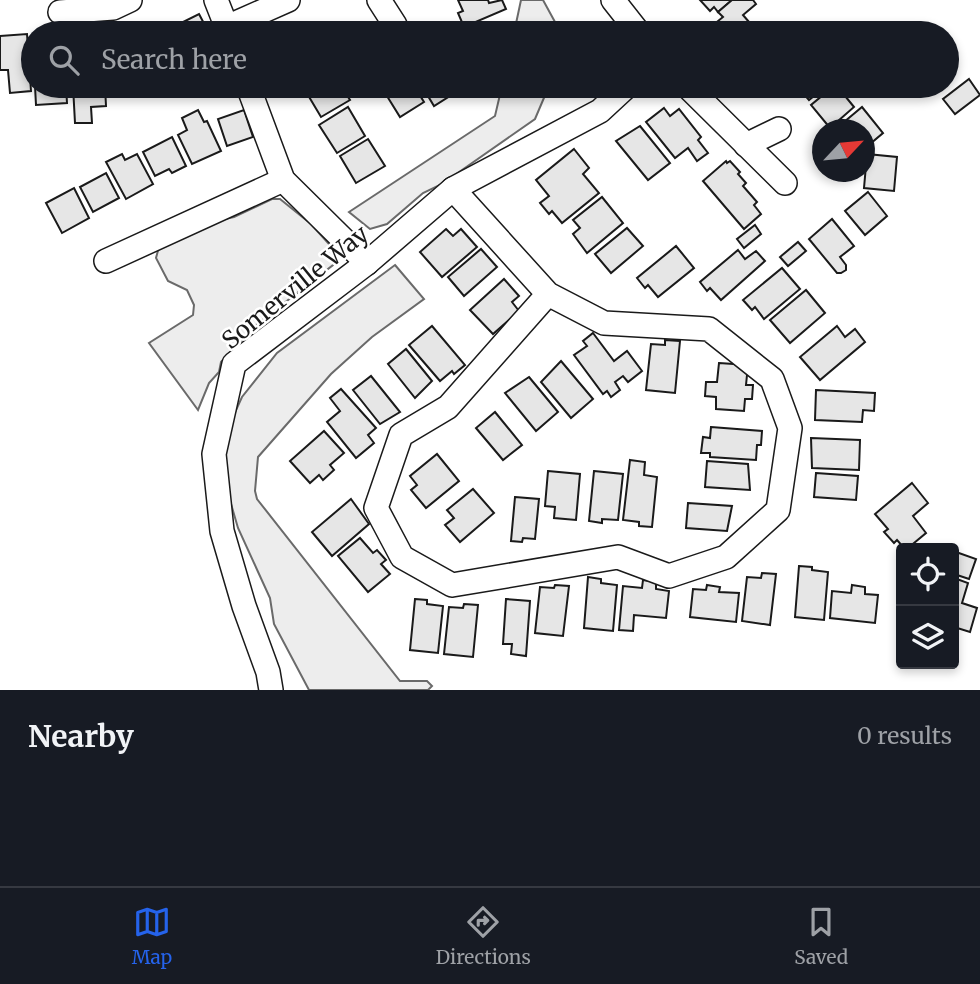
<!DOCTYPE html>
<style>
body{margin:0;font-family:Merriweather,serif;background:#242831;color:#f1f3f6}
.controls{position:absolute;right:21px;bottom:21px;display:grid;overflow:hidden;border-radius:7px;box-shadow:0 4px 10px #0003}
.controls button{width:63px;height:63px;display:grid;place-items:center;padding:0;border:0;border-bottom:2px solid #363941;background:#171b24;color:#f1f3f6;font:35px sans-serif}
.compass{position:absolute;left:812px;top:119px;width:63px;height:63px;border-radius:50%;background:#171b24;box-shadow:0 4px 10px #0003;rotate:64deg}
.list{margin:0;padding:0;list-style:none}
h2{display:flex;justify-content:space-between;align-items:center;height:91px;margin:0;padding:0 28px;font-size:30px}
h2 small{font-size:23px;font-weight:400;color:#9ea1a6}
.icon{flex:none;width:38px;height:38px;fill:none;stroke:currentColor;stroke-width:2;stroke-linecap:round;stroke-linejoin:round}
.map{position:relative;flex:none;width:980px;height:690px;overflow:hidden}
.search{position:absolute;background:#171b24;box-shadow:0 4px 10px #0003;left:21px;right:21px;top:21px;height:77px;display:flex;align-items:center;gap:18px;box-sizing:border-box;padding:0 24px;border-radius:38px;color:#9ea1a6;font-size:26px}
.sheet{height:196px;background:#171b24}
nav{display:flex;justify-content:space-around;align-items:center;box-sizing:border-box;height:98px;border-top:2px solid #363941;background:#171b24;font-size:19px;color:#9ea1a6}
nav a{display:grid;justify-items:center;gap:4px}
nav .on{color:#2563eb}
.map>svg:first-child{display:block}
.built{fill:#ededed;stroke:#6a6a6a;stroke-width:2}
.building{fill:#e6e6e6;stroke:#1a1a1a;stroke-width:2}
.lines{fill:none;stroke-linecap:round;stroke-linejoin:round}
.minor-casing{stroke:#1a1a1a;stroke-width:26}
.minor{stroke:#fff;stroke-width:23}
.labels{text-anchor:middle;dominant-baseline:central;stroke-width:5;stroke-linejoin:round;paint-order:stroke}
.street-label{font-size:24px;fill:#1a1a1a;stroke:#fff}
</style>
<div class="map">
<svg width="980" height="690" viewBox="0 0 980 690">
<rect width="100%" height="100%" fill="#fff"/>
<g class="built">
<path d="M521,0h22l18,33h-47z"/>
<path d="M502,86h47l-14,33 -93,65 -19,9 -36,31 -17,5 -21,-17 146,-96z"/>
<path d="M272,199h8l31,25 27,30 -5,11 -77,60 -35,37 -2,10 -10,11 -11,27 -49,-67 44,-28 1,-10 -7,-15 -19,-9 -12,-23 4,-15 60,-23 14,-3z"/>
<path d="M395,265l29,34 -52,38 -41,37 -73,83 -3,34 2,8 143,182h27l5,5 -4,4h-119l-35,-66 -4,-26 -32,-70 -9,-31 -4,-34 1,-17 5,-25 11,-24 35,-44z"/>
</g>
<g class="building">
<path d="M458,0h30l1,3 13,-3 4,9 -42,18 -6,-14 5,-2z"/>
<path d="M700,0h32l-14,12 -4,-5 -4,4z"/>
<path d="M732,0h21l3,4 -13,11 6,7 -13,11h-7l-11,-12 5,-4 -5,-5z"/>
<path d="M199,14l10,19h-35l-3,-5z"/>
<path d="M769,24l8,9h-19z"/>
<path d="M27,34l4,57 -21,2 -2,-23h-8v-34z"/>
<path d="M969,79l11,16 -25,19 -12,-15z"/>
<path d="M35,86h31l1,17 -31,2z"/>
<path d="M73,86h32l1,20 -15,1 1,16h-17z"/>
<path d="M312,86h29l9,14 -29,17 -16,-27z"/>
<path d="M386,86h28l10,16 -24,15 -18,-29z"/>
<path d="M422,86h37l2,3 -27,17z"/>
<path d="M797,86h29l-17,14z"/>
<path d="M834,86h3l17,21 -24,21 -19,-23z"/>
<path d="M348,107l17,29 -28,17 -18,-28z"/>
<path d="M862,107l21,26 -19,16v-19h-23l-3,-3z"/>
<path d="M664,108l6,8 9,-7 22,28 -3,3 10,13 -11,8 -9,-13 -13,10 -29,-36z"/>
<path d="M198,110l6,12 3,-1 14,30 -29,13 -14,-29 9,-5 -5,-12z"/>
<path d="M244,110l9,27 -26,9 -9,-27z"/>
<path d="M640,126l30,37 -22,17 -32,-39z"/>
<path d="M172,137l14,29 -14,7 -3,-4 -14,7 -12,-24z"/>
<path d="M368,139l17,27 -29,17 -16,-27z"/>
<path d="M574,149l15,19 -6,6 16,19 -37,30 -10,-12 -3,3 -9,-11 9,-7 -13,-16z"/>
<path d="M122,154l3,6 12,-6 16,30 -27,15 -20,-37z"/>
<path d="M867,154l30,3 -3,34 -30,-3z"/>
<path d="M726,161l1,2 3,-2 10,11 -2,2 8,9 -3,3 14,16 -3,3 7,9 -17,15 -41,-48z"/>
<path d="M106,173l13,25 -26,14 -13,-25z"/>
<path d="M74,188l15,30 -27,15 -16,-30z"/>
<path d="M868,192l19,24 -22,19 -20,-24z"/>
<path d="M602,197l21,26 -36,30 -14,-19 7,-6 -7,-8z"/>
<path d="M832,219l22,27 -14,11 6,8v5l-5,3h-4l-28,-34z"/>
<path d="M755,225l6,9 -17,14 -7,-9z"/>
<path d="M627,228l16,18 -32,27 -16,-19z"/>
<path d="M446,229l7,7 8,-7 16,18 -35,30 -22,-25z"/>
<path d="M798,242l8,9 -18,15 -8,-9z"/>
<path d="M676,246l18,22 -36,29 -10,-12 -3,3 -8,-10z"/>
<path d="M481,249l16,18 -33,29 -16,-19z"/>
<path d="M738,250l7,9 11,-8 9,10 -44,39 -11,-12 -3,3 -7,-9z"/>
<path d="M782,268l18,21 -36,30 -9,-12 -3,3 -9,-10z"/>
<path d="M504,279l15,17 -7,6 7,9 -26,23 -23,-24z"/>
<path d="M806,290l19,23 -35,30 -20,-23z"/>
<path d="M432,326l33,39 -11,9 -2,-3 -12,10 -31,-36z"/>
<path d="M837,326l8,11 10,-8 10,13 -45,38 -20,-23z"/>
<path d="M593,333l21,28 13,-10 15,20 -14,11 -5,-6 -8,6 5,8 -9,7 -4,-6 -4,3 -29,-39 13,-9 -4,-5z"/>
<path d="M665,340l15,1 -5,52 -29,-3 5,-46 14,1z"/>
<path d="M406,349l26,32 -17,17 -27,-34z"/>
<path d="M561,361l32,38 -22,19 -30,-36z"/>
<path d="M719,363l29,2 -2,20h7l-1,14h-7l-1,12 -28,-2v-12l-11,-1 1,-14h11z"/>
<path d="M371,376l29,36 -20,12 -27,-34z"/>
<path d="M529,377l29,35 -22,19 -31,-38z"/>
<path d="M341,389l35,39 -8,7 6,8 -18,15 -29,-36 13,-11 -10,-13z"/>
<path d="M816,390l59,3 -1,18 -11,-1 -1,12 -47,-2z"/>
<path d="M495,412l27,33 -19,15 -27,-32z"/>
<path d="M711,427l51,4 -1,14h-4l-1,15 -46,-3v-4h-9l2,-16 7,1z"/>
<path d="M324,431l20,22 -14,12 4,5 -11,10 -4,-5 -9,8 -20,-22z"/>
<path d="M811,438l49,2 -1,30 -47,-2z"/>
<path d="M437,454l22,27 -33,27 -15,-18 6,-5 -7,-9z"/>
<path d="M630,460l15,2 -1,13 13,2 -5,50 -13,-1v-4l-16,-2z"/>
<path d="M707,461l41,3 2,26 -45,-3z"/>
<path d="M548,471l32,3 -4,46 -22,-2 1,-11 -10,-1z"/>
<path d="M594,471l29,3 -5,46 -16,-1v4l-13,-2z"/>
<path d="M816,473l42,3 -2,24 -42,-3z"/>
<path d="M912,483l16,20 -15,13 13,17 -18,15h-4l-7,-8 -3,3 -10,-11 4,-3 -13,-15z"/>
<path d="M473,489l21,24 -34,29 -15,-17 9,-7 -7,-8z"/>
<path d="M515,497l24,2 -4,40 -12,-1 -1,4 -11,-1z"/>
<path d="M351,499l18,25 -37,32 -20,-24z"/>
<path d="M688,503l44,3 -5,25 -41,-3z"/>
<path d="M360,538l13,15 4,-3 9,10 -5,4 9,10 -22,18 -30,-36z"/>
<path d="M956,552l20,7 -7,20 -15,-5z"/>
<path d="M799,566l13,1v3l16,2 -4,48 -29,-3z"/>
<path d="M762,573l14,1 -6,51 -28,-4 5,-44 14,1z"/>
<path d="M588,577l13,2v4l16,2 -4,46 -29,-3z"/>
<path d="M954,578l14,5 -6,20 15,5 -7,24 -16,-5z"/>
<path d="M643,580l13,2v7l13,2 -3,27 -32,-3 -1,16 -14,-1 4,-44 19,2z"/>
<path d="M555,585l14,1 -6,50 -28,-3 5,-46 14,1z"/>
<path d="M707,585l13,2 -1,5 20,1 -3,29 -46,-5 3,-28 13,1z"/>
<path d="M852,585l13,2v7l13,1 -3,28 -45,-5 2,-27 19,2z"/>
<path d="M415,599l12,1v4l16,2 -5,47 -28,-3z"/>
<path d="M506,599l24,2 -4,55 -15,-2 1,-10h-9z"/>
<path d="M464,604l14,1 -5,52 -29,-3 5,-47 14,1z"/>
</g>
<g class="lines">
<g class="minor-casing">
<g id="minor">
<path d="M216,0l13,33"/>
<path d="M379,0l16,25"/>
<path d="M613,0l26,33"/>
<path d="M60,12l53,-4 17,-8"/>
<path d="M227,27l61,-27"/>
<path d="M248,86l35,94 84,83"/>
<path d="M687,86l98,97"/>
<path d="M746,145l33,-16"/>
<path d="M453,189l95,105 56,29 105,6 63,50 18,49 -12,82 -52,47 -57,19 -51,-19 -166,28 -50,-28 -26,-49 25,-73 47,-28 100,-113"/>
<path d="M106,261l177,-81"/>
<path d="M271,690l-3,-18 -24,-66 -22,-75 -8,-77 20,-90 133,-101 86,-74 147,-78 27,-25"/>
</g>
</g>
<use href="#minor" class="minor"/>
</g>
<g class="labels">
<g class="street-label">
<text transform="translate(295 287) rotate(-39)">Somerville Way</text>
</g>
</g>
</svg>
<div class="controls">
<button><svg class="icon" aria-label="locate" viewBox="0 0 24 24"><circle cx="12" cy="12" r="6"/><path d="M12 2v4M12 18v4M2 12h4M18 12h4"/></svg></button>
<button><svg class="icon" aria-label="layers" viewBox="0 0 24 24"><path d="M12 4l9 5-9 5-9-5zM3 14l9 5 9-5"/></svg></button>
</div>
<svg class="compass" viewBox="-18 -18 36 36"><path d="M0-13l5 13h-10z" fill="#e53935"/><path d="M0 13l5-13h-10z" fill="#9ea1a6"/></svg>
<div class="search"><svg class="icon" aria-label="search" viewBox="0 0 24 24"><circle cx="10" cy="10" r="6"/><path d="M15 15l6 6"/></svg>Search here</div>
</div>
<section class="sheet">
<h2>Nearby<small>0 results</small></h2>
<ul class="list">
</ul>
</section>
<nav>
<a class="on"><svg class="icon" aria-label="map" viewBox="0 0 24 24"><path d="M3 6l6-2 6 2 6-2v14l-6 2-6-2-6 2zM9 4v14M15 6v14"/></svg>Map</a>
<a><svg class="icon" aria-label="directions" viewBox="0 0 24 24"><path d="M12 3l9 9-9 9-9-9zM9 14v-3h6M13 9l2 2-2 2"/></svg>Directions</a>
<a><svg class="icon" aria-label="saved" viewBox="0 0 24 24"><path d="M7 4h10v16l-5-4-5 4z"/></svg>Saved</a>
</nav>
